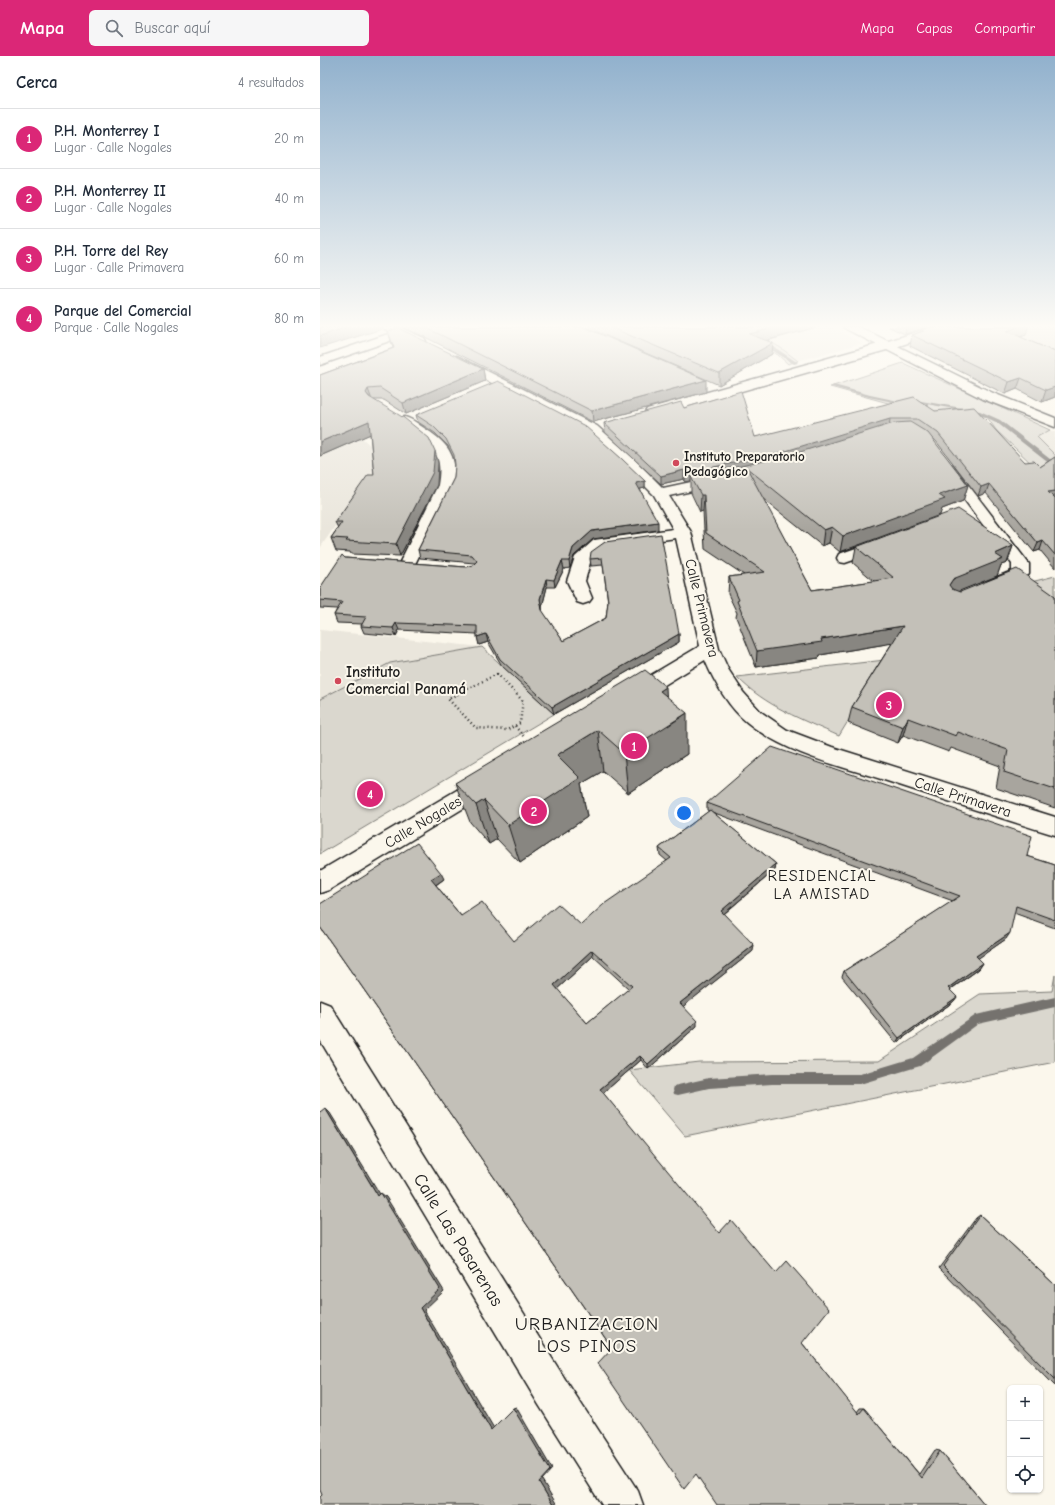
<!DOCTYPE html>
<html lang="es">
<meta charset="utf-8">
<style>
body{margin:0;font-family:"Comic Neue",sans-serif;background:#f6f6f7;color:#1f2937}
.controls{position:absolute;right:12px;bottom:12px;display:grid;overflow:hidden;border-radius:6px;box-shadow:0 1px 3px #0004}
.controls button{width:36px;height:36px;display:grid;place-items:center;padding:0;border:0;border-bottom:1px solid #e0e1e3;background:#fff;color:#1f2937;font:20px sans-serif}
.you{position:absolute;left:364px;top:757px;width:14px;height:14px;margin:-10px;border:3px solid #fff;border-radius:50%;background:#1a73e8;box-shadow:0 0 0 6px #1a73e833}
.badge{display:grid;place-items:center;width:26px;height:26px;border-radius:50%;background:#db2777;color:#fff;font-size:13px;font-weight:700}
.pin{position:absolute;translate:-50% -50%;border:2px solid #fff;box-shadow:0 1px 4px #0006}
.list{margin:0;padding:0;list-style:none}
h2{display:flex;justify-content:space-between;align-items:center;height:52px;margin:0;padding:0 16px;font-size:17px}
h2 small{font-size:13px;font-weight:400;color:#747a83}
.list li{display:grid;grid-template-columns:26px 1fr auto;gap:12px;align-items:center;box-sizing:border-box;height:60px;padding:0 16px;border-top:1px solid #e0e1e3}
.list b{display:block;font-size:15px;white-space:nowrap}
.list p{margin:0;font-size:13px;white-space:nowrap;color:#747a83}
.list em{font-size:13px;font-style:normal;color:#747a83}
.icon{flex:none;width:22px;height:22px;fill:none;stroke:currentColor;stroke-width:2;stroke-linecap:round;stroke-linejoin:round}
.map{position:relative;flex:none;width:735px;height:1449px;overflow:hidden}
header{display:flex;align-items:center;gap:24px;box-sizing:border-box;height:56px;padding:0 20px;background:#db2777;color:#fff}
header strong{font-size:19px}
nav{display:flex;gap:22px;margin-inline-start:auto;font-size:14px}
.search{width:280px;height:36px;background:#f6f6f7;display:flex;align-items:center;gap:10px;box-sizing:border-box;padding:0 14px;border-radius:6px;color:#747a83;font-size:15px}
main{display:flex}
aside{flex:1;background:#fff}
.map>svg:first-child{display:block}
.built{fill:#eae6dc}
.green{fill:#dad7ce;stroke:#7b7a75}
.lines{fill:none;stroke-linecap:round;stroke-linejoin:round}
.stream{fill:#74726e;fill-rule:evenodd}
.minor-casing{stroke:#1c1c1c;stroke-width:3}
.tertiary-casing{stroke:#1c1c1c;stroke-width:3}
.path{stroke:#1c1c1c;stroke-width:2.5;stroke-dasharray:1 3;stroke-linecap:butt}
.minor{fill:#fbf7ec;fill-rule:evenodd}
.tertiary{fill:#fbf7ec;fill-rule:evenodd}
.wall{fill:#a8a59e;stroke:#1c1c1c;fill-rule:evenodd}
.shaded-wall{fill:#888681;stroke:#1c1c1c}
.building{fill:#c3c0b8;stroke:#1c1c1c;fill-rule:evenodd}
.poi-dot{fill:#d1495b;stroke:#fbf7ec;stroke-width:1.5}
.labels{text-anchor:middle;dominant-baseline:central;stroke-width:4;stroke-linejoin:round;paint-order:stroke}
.far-poi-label{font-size:13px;font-weight:bold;fill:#1c1c1c;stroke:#fbf7ec;text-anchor:start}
.street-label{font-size:15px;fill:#1c1c1c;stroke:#fbf7ec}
.poi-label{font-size:15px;font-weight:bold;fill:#1c1c1c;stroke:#fbf7ec;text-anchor:start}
.neighbourhood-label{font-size:16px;letter-spacing:1px;fill:#1c1c1c;stroke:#fbf7ec}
.near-street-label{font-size:18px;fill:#1c1c1c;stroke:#fbf7ec}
.near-neighbourhood-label{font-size:19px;letter-spacing:1px;fill:#1c1c1c;stroke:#fbf7ec}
</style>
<header>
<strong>Mapa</strong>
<div class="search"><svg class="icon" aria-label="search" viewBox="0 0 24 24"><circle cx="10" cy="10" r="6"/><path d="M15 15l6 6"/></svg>Buscar aquí</div>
<nav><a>Mapa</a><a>Capas</a><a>Compartir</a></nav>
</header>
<main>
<aside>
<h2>Cerca<small>4 resultados</small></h2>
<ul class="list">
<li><span class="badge">1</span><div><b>P.H. Monterrey I</b><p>Lugar · Calle Nogales</p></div><em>20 m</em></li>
<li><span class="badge">2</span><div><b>P.H. Monterrey II</b><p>Lugar · Calle Nogales</p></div><em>40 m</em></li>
<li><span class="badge">3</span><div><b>P.H. Torre del Rey</b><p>Lugar · Calle Primavera</p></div><em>60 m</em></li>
<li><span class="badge">4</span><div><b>Parque del Comercial</b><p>Parque · Calle Nogales</p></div><em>80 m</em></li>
</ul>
</aside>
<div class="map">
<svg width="735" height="1449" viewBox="0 0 735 1449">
<rect width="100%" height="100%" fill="#fbf7ec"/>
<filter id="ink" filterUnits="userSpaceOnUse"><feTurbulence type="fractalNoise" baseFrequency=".025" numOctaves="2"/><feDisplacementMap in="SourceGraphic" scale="8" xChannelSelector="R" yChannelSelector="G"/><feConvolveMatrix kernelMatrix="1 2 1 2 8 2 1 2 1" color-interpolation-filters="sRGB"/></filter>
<g filter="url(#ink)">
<g class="built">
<path d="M425,271h86l31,16 -64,18 -17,-13z"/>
<path d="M0,356l39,23 18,17 -3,18 -54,78z"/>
<path d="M730,374l5,2v23l-18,-18z"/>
<path d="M0,574l162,17 -92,16 -70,36z"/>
</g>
<g class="green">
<path d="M425,271l36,21 17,13 -10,3 -10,-9 -11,-6z"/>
<path d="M637,271h98v37z"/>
<path d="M583,307l147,67 -13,7 18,18v31l-59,-56 -9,-13 -9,-4 -31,4 -48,-11 -69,-19z"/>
<path d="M735,520v40l-40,-30z"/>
<path d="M162,591l72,67 -234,140v-155l70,-36z"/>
<path d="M565,604l-46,76c-36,-16 -74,-30 -102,-59z"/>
<path d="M735,919v87l-370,74 -56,-66 70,-8 180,-1 101,-67 72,-3z"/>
</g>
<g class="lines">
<g class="stream">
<path d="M443,285h2l33,22 -4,1 -33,-21v-2z"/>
<path d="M514,329l36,10 33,7 18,-1 59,10 20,9 55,43v5l-59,-46 -19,-9 -56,-10 -18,1 -34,-7 -37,-10v-1z"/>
<path d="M735,941v10l-77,17 -58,42 -60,18h-88l-63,4 -31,7 -4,-1 -1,-4 1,-4 4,-1 31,-7 63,-4h88l53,-16 63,-43z"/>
</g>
<g class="minor-casing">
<g id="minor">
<path d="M62,271h16l26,11 2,3 -2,3h-8l-15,-7 -81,28v-8l71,-24z"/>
<path d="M613,271h18l-2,2 -59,20 -233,66h-10l-2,-3 2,-3 235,-66z"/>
<path d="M137,300l140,70 37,33 29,29 56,-12 5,2 3,3 -3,3 -55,12 22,36 28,117 9,20 15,23 18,20 26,18 45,17 223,70v18c-58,-18 -116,-37 -174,-56 -45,-14 -96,-26 -133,-56 -19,-15 -34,-41 -43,-63l-65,40 -7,2 -7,-2 -3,-5 3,-5 74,-44 -24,-108 -71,10 -14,11 -6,22 7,17 -3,4 -6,2 -6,-2 -10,-21 8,-24 19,-17 79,-11 -19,-34 -30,-30 -37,-33 -134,-69 -2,-3 2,-3z"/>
<path d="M85,361c7,2 13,7 19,11 24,15 34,28 30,57l-39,79 -2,4 -6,1 -6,-1 -2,-4 39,-79c5,-28 -2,-37 -25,-52 -5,-4 -11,-7 -15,-12l2,-3z"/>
<path d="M628,408l5,1 76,99v10l-3,4c-12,5 -25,14 -38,11l-3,-4 3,-4 24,-10v-7l-71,-96 2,-3z"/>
<path d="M562,483l6,1 2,4 -2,4 -43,15 -6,-1 -2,-4 2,-4z"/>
<path d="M167,718l8,3 3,6 -3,6 -166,101 -9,3v-22l159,-94z"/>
<path d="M0,945l10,4 235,374 73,112 5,14h-41l-63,-100 -219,-365z"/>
</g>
</g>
<g class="tertiary-casing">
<path id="tertiary" d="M524,271h15l134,66 62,25v9l-72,-28 -137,-70z"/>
</g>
<g class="path">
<path d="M177,618l26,27 -3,22 -13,7 -31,-2 -28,-29z"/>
<path d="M195,670l9,11"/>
</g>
<use href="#minor" class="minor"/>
<use href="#tertiary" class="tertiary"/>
</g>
<g class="wall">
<path d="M82,271h182l122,65 -113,30 -170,-86z"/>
<path d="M266,271h231l-51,14 6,13 -53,31z"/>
<path d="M569,271h39l-23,7z"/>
<path d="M601,274l105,5 -6,2 35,15v45l-13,5 -25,-13 -12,5 -95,-48 2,-11 8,-3z"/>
<path d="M68,275l95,38 2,12 -79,33 -22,-14h-10l64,63 -1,22 -37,71 -49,-2 -1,-2 -14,-1 -5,-13 7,-10 -3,-6 39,-47 -4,-41 -50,22v-81l73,-27z"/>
<path d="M364,352l71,29 180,-26 90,51 15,5 15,-10v111l-15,-18 -6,2 -48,-59 -8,3 -42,-55 -5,-3 37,47 -5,16 -21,8 -102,43 -11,-9 -7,3 -60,-48 50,92 62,-9 -21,-18 3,-16 157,-1 -6,17 -6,2 -4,11 -39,15 2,1 95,4v212l-59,-20 4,-22 -49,-18 -2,4 -46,-17 -5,8 -50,-20 4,-16 40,-64 -72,12 -1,3 -63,9 -20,-50 1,-4 -9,-19 1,-17 15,-2 -39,-26 -2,-38 -3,1 -9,-19v-12l-6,1 -1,-3 -23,5 -56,-52 -1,-9z"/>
<path d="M96,359l229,66v7l-5,1 18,41 -65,9 -19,17 -4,12 -6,1 -9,18h-8l-5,20v4l21,30 43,-23 2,-16 -5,-37 -12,1 -1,-7 15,-17 74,92v8l-125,72 -52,-48 -14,-24 -9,3 -2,-11 -78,-4 -3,6 -32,-3 -3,-7 1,-2 -25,-1 -3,-8 3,-6 -17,-1v-20l25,-30 121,9 7,-2 2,-2h-1l-54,-5 -2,-8 36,-72 1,-13 -1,-6 -6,-13 -13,-13 -17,-11z"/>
<path d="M347,641l20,57 -59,39 -25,-22 -22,13 6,33 -67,46 -23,-24 -8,5 -19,-22 -15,-39z"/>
<path d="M387,747l320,53 28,9v63l-41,-15 -8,26 -28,19 5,5 -4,6 -29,21 7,7 -4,5 -57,41 -54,-66 2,-6 109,-70 -241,-89 64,52 -1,6 -51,44 29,37 -70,55 14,20 -49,43 -7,-9 -38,33 254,319 3,-4h4l55,66 16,-24 5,1 45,54 -373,-157 -203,-294 -89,-127 124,-48 -8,6 25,31 53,25 67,-16 86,-64 -7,-6 -1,-7 50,-37 -2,-1zM273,900l36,33 -42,34 -30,-34z"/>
<path d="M660,1159l75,70v101l-116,-118 37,-50z"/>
</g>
<g class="shaded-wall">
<path d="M28,271h33l1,2 -62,19v-12z"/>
<path d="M457,271h40l-68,18v-11z"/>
<path d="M586,271h22l-23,7z"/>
<path d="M698,271h10l-2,8 -23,7 4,-11z"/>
<path d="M453,287l-1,11 -53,31v-12z"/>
<path d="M163,313l2,12 -79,33 -3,-11z"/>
<path d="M701,322l-4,11 -12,5 4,-12z"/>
<path d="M386,324v12l-113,30 -1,-11z"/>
<path d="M735,331v10l-13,5 4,-12z"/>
<path d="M48,333l4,11 -6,-7z"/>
<path d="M570,363l-1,9 -113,35 -85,14v4l-6,1v-9z"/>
<path d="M49,365l4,12 -53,23v-14z"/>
<path d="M115,395l3,12 -1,22 -37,71 -4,-12z"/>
<path d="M364,414v9l-23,5v-8z"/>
<path d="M325,425v7l-9,2v-7z"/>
<path d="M669,428l-3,9 -8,3 3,-9z"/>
<path d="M648,429l-5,16 -21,8 -2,6 -100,37 3,-16 96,-41z"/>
<path d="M735,435v8l-7,-7z"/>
<path d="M381,439h3l-1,16 -3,1z"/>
<path d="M338,466v8l-65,9 -19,17 -4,12 -1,-7 4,-13 19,-17z"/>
<path d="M512,471l-3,16 -7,3 2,-16z"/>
<path d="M723,485l-3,9 -6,2 4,-9z"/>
<path d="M693,490l-6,17 -6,2 -4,11 -50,20 2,-11 4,-6 42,-25z"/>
<path d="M242,505l2,8 -9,18 -1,-7z"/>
<path d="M226,523l1,8 -5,20 1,11 -3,-19z"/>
<path d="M76,567l3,7 -3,6 -3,-8z"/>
<path d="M583,570l-4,16 -79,13 -1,3 -63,9 1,-16 64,-12z"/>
<path d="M166,578l2,8 -9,3 -2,-8z"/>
<path d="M359,578v8l-125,72 -2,-7z"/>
<path d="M346,631l2,39 19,-13v41l-59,39 -4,-40 36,-62z"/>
<path d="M588,662l-5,17 -5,8 5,-16z"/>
<path d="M278,674l5,41 -22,13 6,33 -67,46 -12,-38 49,-70z"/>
<path d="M164,744l13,39 -8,5 -13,-39z"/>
<path d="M456,808l-1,6 -55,47 1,-6z"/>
<path d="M121,817l3,6 -10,7 -3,-7z"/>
<path d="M690,877l-4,6 -33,23 3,-6z"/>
<path d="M434,889l-1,6 -73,58v-6z"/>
<path d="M272,894l1,6 -38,35 -1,-6z"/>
<path d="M663,907l-4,6 -34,24 3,-5z"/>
<path d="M637,941l-4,5 -57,41 3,-5z"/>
<path d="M377,965v5l-49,43v-5z"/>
<path d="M320,1000l1,4 -39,34 -2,-5z"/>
<path d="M5,1052l5,5 53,86 -5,-3z"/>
<path d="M61,1137l5,4 58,94 -20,19 71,120h-4l-71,-122z"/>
<path d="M196,1351l36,62 -10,11 15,25h-4l-14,-23 -26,-74z"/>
</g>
<g class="building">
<path d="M0,271h28l-28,9z"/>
<path d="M105,271h159l122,53 -114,31z"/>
<path d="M290,271h167l-28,7 24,9 -54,30z"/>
<path d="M610,271h88l-11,4 48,21v35l-9,3 -25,-12 -12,4 -97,-47 12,-4 -3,-1z"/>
<path d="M78,272l85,41 -80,34 -23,-15 -12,1 -2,4 3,4 35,21 25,20 6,13 -2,21 -37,72 -50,-3 2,-2 -17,-1 11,-16h-7l33,-47h6l-5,-54 -49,21v-67l74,-27 -6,-17z"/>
<path d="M178,325l87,45 37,33 23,22 -9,2 22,39 -66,9 -19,17 -4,13h-7l-8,19 -8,-1 -6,20 2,11 21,31 43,-23 2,-17 -6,-43 -12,1 1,-7 14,-10 56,-8 18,100 -127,73 -52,-48 -14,-25 -9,3v-11l-81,-3 -3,5 -32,-2 5,-9 -32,-2 8,-13 -22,-2v-12l22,-33 3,3 121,9 7,-2 4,-4 -5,-6 -54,-5 36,-72 1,-13 -1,-10 -8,-16 -13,-13 -17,-11z"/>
<path d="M421,335l14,46 159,-40 21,14 39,-4 51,55 9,-1 6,6 15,-10v34l-7,1 7,7v56l-12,-14 -5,2 -49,-59 -8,3 -43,-54 -21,-14h-27l-114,35 -91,19 -1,-3 -23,6 -57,-53 77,-21 3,6z"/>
<path d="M590,366l18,11 40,52 -29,10 6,4 -102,37 -11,-9 -8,3 -77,-62 65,122 82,-12 -38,-31 102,-38 55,37 -18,8 8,5 -50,20 -4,6 3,4 8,3 57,-23 38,27v193l-51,-17 4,-22 -50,-18 -2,4 -48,-18 -5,9 -51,-20 51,-81 -82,13 1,3 -65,9 -20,-50 2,-1 -10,-23 36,-5 -59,-39 -2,-38h-3l-10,-18 96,-21 107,-33z"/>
<path d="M325,614l21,17 -6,4 27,22 -63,40 -26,-23 -41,25 23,23 -72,47 -24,-25 -8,5 -21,-22z"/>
<path d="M452,691l260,89 -5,20 28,9v55l-39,-14 -6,27 -34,23 7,7 -35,25 9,9 -58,41 -55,-67 116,-75 -253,-93z"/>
<path d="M390,754l66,54 -55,47 33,34 -74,58 17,18 -49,43 -8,-8 -40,33 119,144 12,-13 45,53 11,-12 42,48 -27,34 57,71 5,-6 58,70 18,-27 45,54h-268l-21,-31 -12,15 -86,-126 14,-15 -203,-294 -89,-127v-23l97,-61 24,30 -10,6 30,37 21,-14 32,39 44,-37 23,21 23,-21 67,-46 -12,-10zM272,894l40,36 -45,37 -33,-38z"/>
<path d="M5,1052l53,88 3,-3 59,96 -20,19 71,122 22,-22 37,62 -11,12 14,23h-233v-8l2,-2 -2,-5v-378z"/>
<path d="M660,1159l75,70v94l-112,-113z"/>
</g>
</g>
<linearGradient id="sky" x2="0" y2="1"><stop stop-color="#91b1cd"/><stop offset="0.57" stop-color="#fdfbf6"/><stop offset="1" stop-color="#fdfbf6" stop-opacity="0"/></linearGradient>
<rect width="735" height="474" fill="url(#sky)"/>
<g class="poi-dot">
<circle cx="356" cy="407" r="4"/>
<circle cx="18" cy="625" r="4"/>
</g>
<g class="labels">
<g class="far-poi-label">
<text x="364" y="400">Instituto Preparatorio<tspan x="364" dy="15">Pedagógico</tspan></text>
</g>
<g class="street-label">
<text transform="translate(382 552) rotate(76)">Calle Primavera</text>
<text transform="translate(643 741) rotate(18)">Calle Primavera</text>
<text transform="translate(103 766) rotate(-31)">Calle Nogales</text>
</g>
<g class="poi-label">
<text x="26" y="616">Instituto<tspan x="26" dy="17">Comercial Panamá</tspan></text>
</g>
<g class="neighbourhood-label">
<text x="502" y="820">RESIDENCIAL<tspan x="502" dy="18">LA AMISTAD</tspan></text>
</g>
<g class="near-street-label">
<text transform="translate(138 1184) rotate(58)">Calle Las Pasarenas</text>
</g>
<g class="near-neighbourhood-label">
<text x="267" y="1268">URBANIZACION<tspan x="267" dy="22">LOS PINOS</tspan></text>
</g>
</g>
</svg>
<div class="controls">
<button>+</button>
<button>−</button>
<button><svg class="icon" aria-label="locate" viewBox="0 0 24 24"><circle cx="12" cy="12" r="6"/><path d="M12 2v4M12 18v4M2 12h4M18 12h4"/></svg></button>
</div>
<div class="you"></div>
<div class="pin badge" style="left:314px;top:690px">1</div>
<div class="pin badge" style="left:214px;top:755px">2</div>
<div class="pin badge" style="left:569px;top:649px">3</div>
<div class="pin badge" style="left:50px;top:738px">4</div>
</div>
</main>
